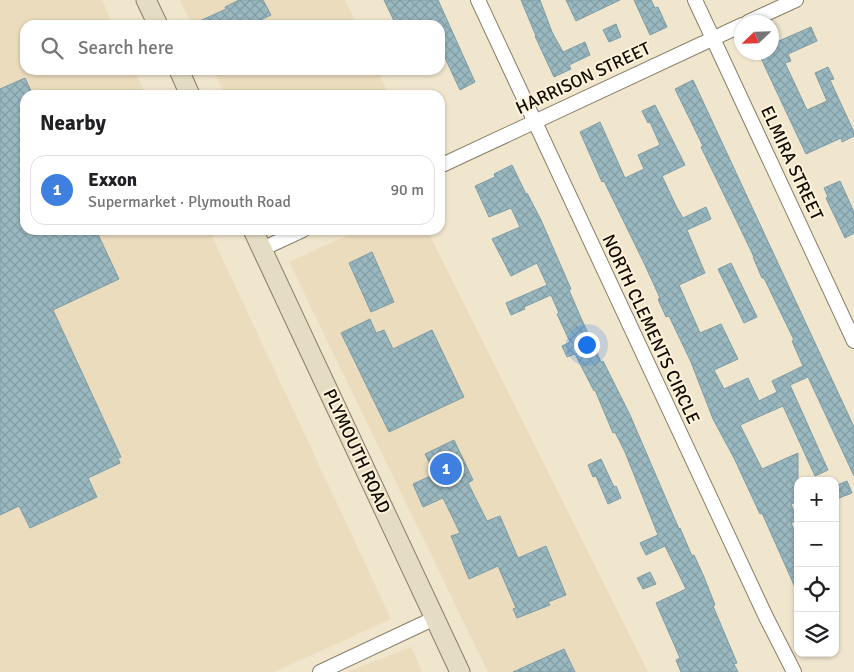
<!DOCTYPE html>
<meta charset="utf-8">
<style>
body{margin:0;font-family:Signika,sans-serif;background:#f2f2f2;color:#202124}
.controls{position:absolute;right:15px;bottom:15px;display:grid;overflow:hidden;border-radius:10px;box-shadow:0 1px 4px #0004}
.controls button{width:45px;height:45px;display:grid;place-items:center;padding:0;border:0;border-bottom:1px solid #e0e0e0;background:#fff;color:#202124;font:25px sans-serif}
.compass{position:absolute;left:734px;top:15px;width:45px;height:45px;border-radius:50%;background:#fff;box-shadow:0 1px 4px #0004;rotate:247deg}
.you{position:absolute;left:586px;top:344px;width:18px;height:18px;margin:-12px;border:4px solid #fff;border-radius:50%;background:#1a73e8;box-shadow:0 0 0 8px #1a73e833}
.badge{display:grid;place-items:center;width:32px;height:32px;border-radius:50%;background:#7c3aed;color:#fff;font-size:16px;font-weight:700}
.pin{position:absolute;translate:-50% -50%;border:2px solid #fff;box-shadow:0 1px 5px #0006}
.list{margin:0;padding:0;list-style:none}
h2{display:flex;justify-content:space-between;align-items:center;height:65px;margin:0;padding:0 20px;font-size:21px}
h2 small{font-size:16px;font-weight:400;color:#757577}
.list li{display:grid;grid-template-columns:32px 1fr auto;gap:15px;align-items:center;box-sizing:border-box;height:70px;margin:0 10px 10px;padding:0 10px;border:1px solid #e0e0e0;border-radius:15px}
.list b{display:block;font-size:19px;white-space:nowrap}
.list p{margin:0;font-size:16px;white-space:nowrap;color:#757577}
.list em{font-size:16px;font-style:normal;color:#757577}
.icon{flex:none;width:28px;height:28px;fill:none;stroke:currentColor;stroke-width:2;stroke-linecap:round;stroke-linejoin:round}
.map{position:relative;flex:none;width:854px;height:672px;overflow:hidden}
.search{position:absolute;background:#fff;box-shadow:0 1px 4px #0004;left:20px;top:20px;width:425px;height:55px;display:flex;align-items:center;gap:12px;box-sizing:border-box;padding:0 18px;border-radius:15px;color:#757577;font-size:19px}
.panel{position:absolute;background:#fff;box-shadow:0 1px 4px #0004;left:20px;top:90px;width:425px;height:145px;border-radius:15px}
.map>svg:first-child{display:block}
.built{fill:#eadcbc}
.building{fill:url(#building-cross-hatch);stroke:#809da5}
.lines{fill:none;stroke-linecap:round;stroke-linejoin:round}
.minor-casing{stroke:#897f69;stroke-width:16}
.secondary-casing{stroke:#897f69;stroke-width:21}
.minor{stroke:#fff;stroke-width:14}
.secondary{stroke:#e5dcc4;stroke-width:19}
.labels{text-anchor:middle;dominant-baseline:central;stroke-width:4;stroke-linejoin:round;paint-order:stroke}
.street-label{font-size:18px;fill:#110d05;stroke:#fef3da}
</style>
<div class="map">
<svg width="854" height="672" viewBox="0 0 854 672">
<defs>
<pattern id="building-cross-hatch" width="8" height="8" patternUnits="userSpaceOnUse" patternTransform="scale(1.25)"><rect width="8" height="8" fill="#9ab8c0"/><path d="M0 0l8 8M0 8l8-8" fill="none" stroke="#849da4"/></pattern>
</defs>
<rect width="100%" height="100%" fill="#f0e5cd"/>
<g class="built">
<path d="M0,0h102l11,25h-88v45h109l12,25h-121v135h184l182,389 -117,53h-274z"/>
<path d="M180,0h165l12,25h-165z"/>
<path d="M213,70h164l12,25h-164z"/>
<path d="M359,230h68l221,442h-160l-199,-410z"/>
<path d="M411,647l11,25h-75z"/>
</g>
<g class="building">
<path d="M239,0h24l8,15 -21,10h-59l35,-16 -1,-2z"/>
<path d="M384,0h54l37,82 -15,8 -20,-43v-22h-44z"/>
<path d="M521,0h19l12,32 11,20 22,-10 5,13 -21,10 2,4 -17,8 -19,-41h1z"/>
<path d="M566,0h54l-44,21z"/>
<path d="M634,0h17l4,8 3,-1 9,20 -17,8z"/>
<path d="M616,24l5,13 -12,5 -6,-12z"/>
<path d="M811,27l6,14 -29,13 3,7 -6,2 22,47 20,-9 -12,-28 13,-6 6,12 -4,1 24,52v4l-12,6 -1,-4 -35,16 -48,-102h14v-8z"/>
<path d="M25,78l8,17h-8v135h71l23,49 -66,31 68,147 -3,1 2,5 -32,15 9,19 -67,31 -11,-22 -19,9v-426z"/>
<path d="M693,80l161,347v49l-46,-99 -18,8 38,85 -13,6 -32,-70 -43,19 22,44 36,-16v48l-7,3 6,16 -6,3 7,17v54l-36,-81 -2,1 -26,-56 -21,-39 -22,-57 -22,-46 -3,1 -8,-18 2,-1 -16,-35 -40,-82 -2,1 -22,-50 20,-10 25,56 19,-9 -6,-14 22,-10 -10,-23 -2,1 -6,-12 13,-6 30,60 -23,11 14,30 7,12 23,-11 5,12 -24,11 18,43 -26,12 21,48 21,-9 17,35 -24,11 10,19 24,-11 11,23 18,-9 -5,-11 31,-15 -11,-25 2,-1 -30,-62h-2l-9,-21h1l-53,-110 2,-1 -28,-57z"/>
<path d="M512,165l14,29 1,-1 14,27 30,69 -2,1 12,28 20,44 2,-1 27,54 49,114 1,-1 12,28 2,-1 10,22 11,28 -2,1 24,57 -3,1 4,8h-57l-5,-12 4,-2 -24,-55 30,-14 -21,-43 -19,9 -6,-12 18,-8 -33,-83 -10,-20 -2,1 -18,-43 -1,1 -19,-37 -8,3 -5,-11 8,-4 -13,-28 2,-1 -8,-18 -27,12 1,2 -14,6 -5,-12 41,-18 -10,-22 -26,13 -19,-37 28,-12 -9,-19 -22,9 -14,-31 20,-9 -1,-3z"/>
<path d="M840,181l14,31v21l-9,5 -19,-40 2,-1 -4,-9z"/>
<path d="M372,252l22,50 -23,10 -22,-49z"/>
<path d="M731,263l26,54 -13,6 -26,-54z"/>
<path d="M370,319l6,14 8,-3 9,19 39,-19 32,67 -75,35 -48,-99z"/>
<path d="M454,440l19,40 -5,3 19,38 13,-5 18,42 28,-12 20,49 -18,7 2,3 -33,13 -4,-9 3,-1 -18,-42 -29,13 -18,-43 9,-3 -17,-35 -20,9 -10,-23 22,-10 -10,-20z"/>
<path d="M601,459l13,28 2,-1 5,12 -13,6 -12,-28 -3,1 -5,-12z"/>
<path d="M847,481l5,12 -13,5 -4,-12z"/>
<path d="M650,572l6,12 -13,5 -6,-11z"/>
<path d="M564,649l11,23h-62z"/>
</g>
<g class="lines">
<g class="minor-casing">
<g id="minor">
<path d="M478,0l288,617 28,55"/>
<path d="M695,0l159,341"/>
<path d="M748,22l48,-22"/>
<path d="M440,166l302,-141"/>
<path d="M262,249l41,-19"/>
<path d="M320,672l115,-54"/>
</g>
</g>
<g class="secondary-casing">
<g id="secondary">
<path d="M146,0l12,25"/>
<path d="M179,70l11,25"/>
<path d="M253,230l207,442"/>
</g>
</g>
<use href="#minor" class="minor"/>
<use href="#secondary" class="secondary"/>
</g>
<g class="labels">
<g class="street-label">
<text transform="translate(583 78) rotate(-25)">HARRISON STREET</text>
<text transform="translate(792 163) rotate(65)">ELMIRA STREET</text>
<text transform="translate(651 329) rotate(65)">NORTH CLEMENTS CIRCLE</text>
<text transform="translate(357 451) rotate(65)">PLYMOUTH ROAD</text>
</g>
</g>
</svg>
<div class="controls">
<button>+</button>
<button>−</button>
<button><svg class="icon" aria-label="locate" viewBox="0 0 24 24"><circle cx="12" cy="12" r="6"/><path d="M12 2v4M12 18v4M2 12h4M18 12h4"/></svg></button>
<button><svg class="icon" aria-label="layers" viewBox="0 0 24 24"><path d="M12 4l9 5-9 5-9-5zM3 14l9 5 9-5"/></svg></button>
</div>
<svg class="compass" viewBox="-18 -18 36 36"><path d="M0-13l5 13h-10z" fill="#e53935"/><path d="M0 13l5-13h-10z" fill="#757577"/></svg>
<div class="you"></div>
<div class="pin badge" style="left:446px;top:469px;background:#3f7fe0">1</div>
<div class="search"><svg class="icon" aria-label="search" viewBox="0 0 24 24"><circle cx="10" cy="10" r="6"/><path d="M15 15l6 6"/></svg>Search here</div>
<section class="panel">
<h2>Nearby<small></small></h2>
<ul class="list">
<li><span class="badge" style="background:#3f7fe0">1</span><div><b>Exxon</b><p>Supermarket · Plymouth Road</p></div><em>90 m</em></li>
</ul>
</section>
</div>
